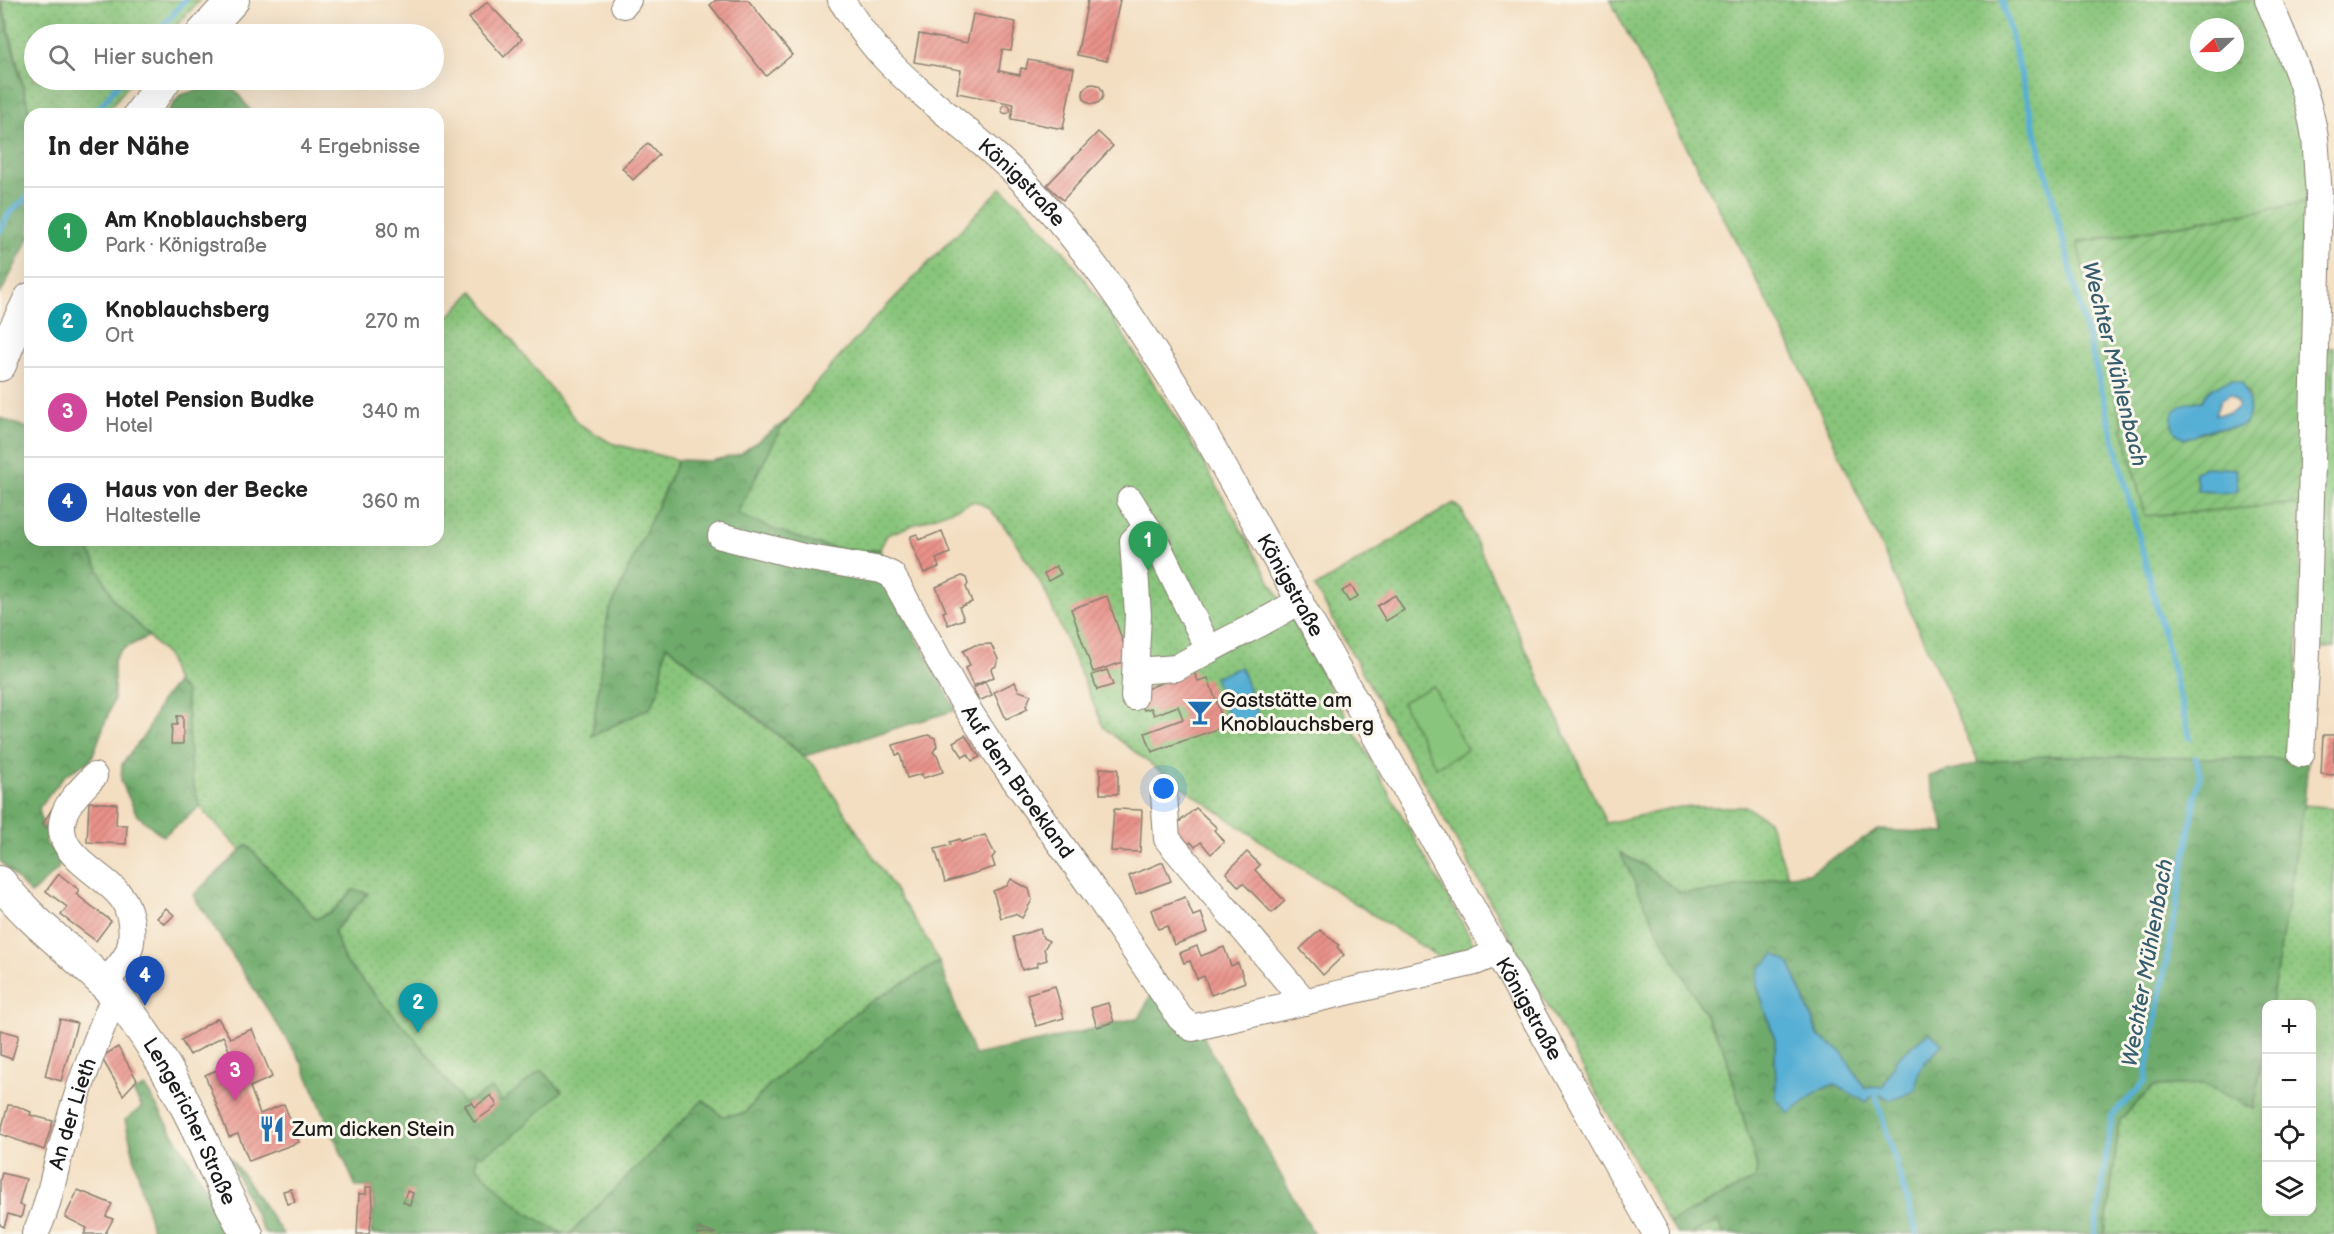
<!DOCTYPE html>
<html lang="de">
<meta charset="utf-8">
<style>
body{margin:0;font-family:"Balsamiq Sans",sans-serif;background:#f2f2f2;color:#222}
.controls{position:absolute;right:18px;bottom:18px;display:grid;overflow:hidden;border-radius:12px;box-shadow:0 6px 24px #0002}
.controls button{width:54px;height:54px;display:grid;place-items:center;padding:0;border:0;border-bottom:2px solid #e0e0e0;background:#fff;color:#222;font:30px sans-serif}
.compass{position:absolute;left:2190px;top:18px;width:54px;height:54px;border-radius:50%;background:#fff;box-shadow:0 6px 24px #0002;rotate:248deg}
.you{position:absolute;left:1164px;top:789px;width:21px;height:21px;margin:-15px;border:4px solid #fff;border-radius:50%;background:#1a73e8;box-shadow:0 0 0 9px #1a73e833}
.badge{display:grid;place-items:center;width:39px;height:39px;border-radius:50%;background:#0f766e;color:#fff;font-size:20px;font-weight:700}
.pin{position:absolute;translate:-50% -50px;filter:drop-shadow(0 2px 3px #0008)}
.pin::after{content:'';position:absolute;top:32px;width:21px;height:18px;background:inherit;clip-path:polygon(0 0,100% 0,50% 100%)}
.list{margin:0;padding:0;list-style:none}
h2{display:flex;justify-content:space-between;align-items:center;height:78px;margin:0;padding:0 24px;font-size:26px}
h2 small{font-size:20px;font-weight:400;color:#767676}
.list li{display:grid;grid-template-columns:39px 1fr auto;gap:18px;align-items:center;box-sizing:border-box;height:90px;padding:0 24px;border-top:2px solid #e0e0e0}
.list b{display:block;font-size:22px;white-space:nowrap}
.list p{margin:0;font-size:20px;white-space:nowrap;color:#767676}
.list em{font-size:20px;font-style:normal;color:#767676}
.icon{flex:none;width:33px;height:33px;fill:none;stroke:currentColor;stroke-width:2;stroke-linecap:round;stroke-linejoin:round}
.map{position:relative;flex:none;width:2334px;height:1234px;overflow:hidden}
.search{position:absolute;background:#fff;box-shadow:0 6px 24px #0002;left:24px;top:24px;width:420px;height:66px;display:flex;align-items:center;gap:15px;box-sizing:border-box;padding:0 21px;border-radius:33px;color:#767676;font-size:22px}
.panel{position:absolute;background:#fff;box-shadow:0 6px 24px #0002;left:24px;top:108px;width:420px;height:438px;border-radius:18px}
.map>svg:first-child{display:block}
.grass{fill:url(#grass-dots);stroke:#52704c;stroke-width:1.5;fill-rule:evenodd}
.forest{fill:url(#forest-crowns);stroke:#456344;stroke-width:1.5;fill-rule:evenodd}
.garden{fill:url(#garden-furrows);stroke:#52704c;stroke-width:1.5;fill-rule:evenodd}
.pitch{fill:#89c57b;stroke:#52704c;stroke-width:1.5}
.water{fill:#57afd4;stroke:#3a6678;stroke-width:1.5;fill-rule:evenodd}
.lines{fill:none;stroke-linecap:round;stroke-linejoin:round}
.stream{stroke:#57afd4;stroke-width:6}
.building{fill:url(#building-hatch)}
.minor-casing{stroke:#887d6e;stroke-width:28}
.major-casing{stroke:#887d6e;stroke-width:34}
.minor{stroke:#fff;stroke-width:26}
.major{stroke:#fff;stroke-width:32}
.labels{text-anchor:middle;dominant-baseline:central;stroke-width:6;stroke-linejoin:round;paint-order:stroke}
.street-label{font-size:21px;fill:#1c1c1c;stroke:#fbf7ec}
.poi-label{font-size:21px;fill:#1c1c1c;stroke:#fbf7ec;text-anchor:start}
.water-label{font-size:22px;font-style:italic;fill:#375e6f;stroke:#fbf7ec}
</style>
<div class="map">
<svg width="2334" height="1234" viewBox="0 0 2334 1234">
<defs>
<pattern id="grass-dots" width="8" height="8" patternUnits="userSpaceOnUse" patternTransform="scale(1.5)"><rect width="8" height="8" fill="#89c57b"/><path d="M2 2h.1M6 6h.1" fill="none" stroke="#76a96a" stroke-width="1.8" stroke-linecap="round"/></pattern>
<pattern id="forest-crowns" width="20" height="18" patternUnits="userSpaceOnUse" patternTransform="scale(1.5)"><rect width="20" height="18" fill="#6eaa6b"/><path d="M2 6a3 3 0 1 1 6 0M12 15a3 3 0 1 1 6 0" fill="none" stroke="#5a8a57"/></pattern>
<pattern id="garden-furrows" width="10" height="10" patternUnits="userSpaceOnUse" patternTransform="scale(1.5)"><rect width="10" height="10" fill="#89c57b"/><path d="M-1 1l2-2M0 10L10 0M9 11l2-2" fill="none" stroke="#76a96a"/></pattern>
<pattern id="building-hatch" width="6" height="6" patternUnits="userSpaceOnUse" patternTransform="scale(1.5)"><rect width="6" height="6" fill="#e89189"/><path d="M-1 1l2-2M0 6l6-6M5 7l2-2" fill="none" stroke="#c67c76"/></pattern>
</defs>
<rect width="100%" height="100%" fill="#fbf7ec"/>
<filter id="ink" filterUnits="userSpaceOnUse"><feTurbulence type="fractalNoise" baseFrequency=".0167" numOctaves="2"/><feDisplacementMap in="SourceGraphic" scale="12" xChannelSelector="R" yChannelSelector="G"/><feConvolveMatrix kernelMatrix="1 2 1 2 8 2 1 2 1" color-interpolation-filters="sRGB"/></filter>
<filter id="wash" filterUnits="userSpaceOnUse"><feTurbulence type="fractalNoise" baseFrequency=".008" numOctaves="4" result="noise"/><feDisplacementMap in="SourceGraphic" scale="24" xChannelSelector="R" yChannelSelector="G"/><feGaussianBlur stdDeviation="1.35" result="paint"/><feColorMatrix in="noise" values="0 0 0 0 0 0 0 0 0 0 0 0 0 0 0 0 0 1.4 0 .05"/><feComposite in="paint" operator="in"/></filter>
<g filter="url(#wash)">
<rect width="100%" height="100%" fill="#f3dec1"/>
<g class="grass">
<path d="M2,0h198l-31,34h-135v46h99l-28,34h-75z"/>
<path d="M1610,0h648l49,129 4,73 -233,40 67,274 158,-13 -10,256 -249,-3 -65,7 -189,-418zM2199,27h36v36h-36z"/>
<path d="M1001,188l26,23 39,43 48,66 88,140 273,486 -35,12 -149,-96 -130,-90 -57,-44 -60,-139 -32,-53 -22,-27 -15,-8 -88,34 -7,14c-45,9 -102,-19 -144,-34l44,-85 35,-46 62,-68z"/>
<path d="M473,291l106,133 32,19 67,17 -70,154 -16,122 58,-28 9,-18 7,-45 148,120 116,179 9,18 -78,46 -92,77 -25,29 -22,2 -18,-16 -134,134c-28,0 -74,-49 -94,-68v-15l65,-80 -39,31 -38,3 -49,-66 -71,-79 -10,-29 34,-38 -15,-3 -20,21 -17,8 -69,-74 -6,6 -41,-44 -9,-31 -5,-84 -10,-9 -8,-26 -54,-57 -30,-58 354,-2v-212z"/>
<path d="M2334,347v301h-18l6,-299z"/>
<path d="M1454,503l8,8 144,312 74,-16h67l21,13 20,55 -70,16 -37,2 -38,-28 -22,-12 35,74 68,121 33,119 -2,12 -86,44 -354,-636z"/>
<path d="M2304,805l30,3v426h-229l15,-114 34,-34 50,-2 50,24 12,-75v179h46v-208h-41z"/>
</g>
<g class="forest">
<path d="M0,0l30,114v122l-30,59z"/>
<path d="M229,82l24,32h-87l14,-19z"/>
<path d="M0,418l30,11v111h54l30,60 35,36 -28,14 -7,10v39l-23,61 -26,15 -26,33 3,17 9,6 -6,12 16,15 -3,11 -27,25 -31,-33z"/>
<path d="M790,418l-10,12 -43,84c41,16 98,44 143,35l11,42 65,119 -151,46 -139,-111 -7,45 -9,18 -58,28 16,-122 70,-154 33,1 29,-7z"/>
<path d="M176,683l10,9 5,84 9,31 -37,29 -26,-21 -16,-34 1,-17 24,-31 15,-32z"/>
<path d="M2044,756l264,3 -4,46 -33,199h-5v29l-12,76 -50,-25 -50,2 -34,34 -15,114h-381l-7,-11 -26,11h-14l-8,-11 86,-44 2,-12 -33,-119 -68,-121 -36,-74 23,12 38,28 37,-2 70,-16 21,-2 69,-43 68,3 -18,-57 51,-13zM1790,964l30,73 21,14 24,37 18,-1 14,-29 45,-14 -22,24 -45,25 -9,9 -32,-18 -16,7 -29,22 -13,-45 -1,-28 -18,-55z"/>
<path d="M247,845l69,74 17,-8 20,-21 15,3 -34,38 10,29 71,79 49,65 28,-16 10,14 39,-32 21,21 -54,49 -27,16 -5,-3v14l49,45 38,22h-192l3,-27 -2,-20h-16l-55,-126 -108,-166z"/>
<path d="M939,962l35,93 69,-14 97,-24 21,-43 31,43 122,217h-744l133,-134 19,16 22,-2 25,-29 92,-77z"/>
<path d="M145,1087l89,147h-81l-28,-114 17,-13 -9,-15z"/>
<path d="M228,1156l15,19 40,59h-18z"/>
</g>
<g class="garden">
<path d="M2311,202l-8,301 -158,13 -68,-273zM2232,380l10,3 8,14 -13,30 -23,2 -30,10 7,-37 12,-1z"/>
<path d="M1717,1222l7,12h-33z"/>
</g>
<path class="pitch" d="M1433,686l34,64 -31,17 -34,-65z"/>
<g class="water">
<path d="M2232,380l10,3c6,12 16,40 -6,44 -6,1 -13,0 -20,1 -10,2 -21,7 -32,11 -12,-6 -18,-23 -5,-32 6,-5 16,-5 23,-6 7,-14 16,-16 30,-21zM2230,394c6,3 9,7 8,14l-8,5 -15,2 5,-14z"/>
<path d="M2207,467l29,2 2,21 -4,3 -36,-2 -3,-20z"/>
<path d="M1241,667l19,54 -27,9 -19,-53z"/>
<path d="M1775,954l15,10 29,73 22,14 24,37 18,-1 14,-29 32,-26 13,12 -22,24 -5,23 -23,9 -17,-7 -9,9 -32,-18 -16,7 -29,23 -13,-16 -1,-58 -18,-55 2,-16z"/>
</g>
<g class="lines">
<g class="stream">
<path d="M2002,0l188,738"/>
<path d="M156,34l29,-34"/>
<path d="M95,114l26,-34"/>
<path d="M0,231l9,-18 21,-18"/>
<path d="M1875,1093l42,141"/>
<path d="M2095,1234l17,-118 33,-34 55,-309 -4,-15"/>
</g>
</g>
<g id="blocks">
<g class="building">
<path d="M716,0h32l44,55 -26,21 -56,-71z"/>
<path d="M1088,0h32l-13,61 -30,-6z"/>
<path d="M487,2l35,37 -18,18 -35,-39z"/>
<path d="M973,14l43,8 -5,29 -9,-1 -3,21 21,4 1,-7 5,1 2,-9 46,8 -11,61 -52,-10 3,-15 -57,-11 4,-23 -47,-8 5,-28 48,9z"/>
<circle cx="1093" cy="94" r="10"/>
<circle cx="1006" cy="109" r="4.5"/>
<path d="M1098,132l15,14 -50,54 -16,-15z"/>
<path d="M648,143l11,12 -26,25 -11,-12z"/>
<path d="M942,531l8,22 -14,6 3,8 -15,6 -13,-30v-7l6,-2 2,6z"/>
<path d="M1056,566l5,8 -13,7 -4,-7z"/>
<path d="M962,576l4,2 2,6 -2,3 6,15 -13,5 5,12 -16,6 -5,-13 3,-1 -10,-24z"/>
<path d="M1351,586l7,10 -9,6 -7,-11z"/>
<path d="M1395,595l9,15 -18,11 -9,-15z"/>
<path d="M1107,596l22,64 -36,12 -22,-63z"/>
<path d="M991,644l7,15 -2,7 -5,3 3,8 -21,9 -8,-18 5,-3 -7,-14 12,-6z"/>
<path d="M1107,670l6,15 -16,5 -5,-15z"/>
<path d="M1193,670l5,11 10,-3 17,48 -73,26 -7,-19 38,-14 -5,-13 -24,9 -3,-7 -7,2 -4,-10 7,-3 -3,-7z"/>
<path d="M985,682l7,13 -13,6 -6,-13z"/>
<path d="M1015,682l4,9 12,4 -5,11 2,3 -22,10 -12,-27z"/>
<path d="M177,716h6v28h-12l1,-19h5z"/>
<path d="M928,735l7,3 2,8 -4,6 5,5 5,15 -20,6 -1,-4 -15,4 -7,-24 -4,1 -3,-10z"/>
<path d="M965,735l15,22 -8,4 -4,-7 -5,3 -10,-15z"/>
<path d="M2323,735h11v40l-13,-1z"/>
<path d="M1100,768l18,1v25h-18z"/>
<path d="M89,802l28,2 -1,21h11l-1,19 -39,-2z"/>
<path d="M55,804l-3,27 -10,-6z"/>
<path d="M1196,808l21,20 -3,2 10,12 -13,12 -10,-12 -6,5 -4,-5 -2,2 -16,-17z"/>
<path d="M1114,809l28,1 -2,42 -29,-1z"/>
<path d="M985,835l10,19 -3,4 3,9 -50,15 -10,-33 16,-4 -1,-3 10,-3 1,3z"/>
<path d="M1247,852l13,13 -5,5 30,31 -13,12 -29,-30 -4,4 -13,-14z"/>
<path d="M1163,862l8,19 -35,13 -7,-18z"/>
<path d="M59,874l20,16 -3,4 35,27 -15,20 -35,-26 6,-8 -21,-16z"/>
<path d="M1011,879l18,10 3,11 -10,18 -7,-4 -14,4 -8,-27 14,-5z"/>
<path d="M1185,897l8,19 8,-3 7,19 -34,13 -7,-19 -9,3 -7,-19z"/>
<path d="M166,908l8,7 -9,9 -8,-6z"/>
<path d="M1040,929l3,9 6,3 -5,8 3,11 -10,3 1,3 -16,4 -9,-33z"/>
<path d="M1320,930l19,15 -2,2 7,8 -21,20 -23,-26z"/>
<path d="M1197,946l4,10 23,-9 7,19 7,-3 7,19 -34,13 -7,-19 -7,3 -7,-18 -6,2 -4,-10z"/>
<path d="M1055,986l9,32 -28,8 -9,-32z"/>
<path d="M1108,1003l6,19 -17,5 -6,-19z"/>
<path d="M218,1018l12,20 22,-9 20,48 -22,10 10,27 24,-10 15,38 -50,19 -11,-27 -9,3 -24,-62 29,-12 -9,-23 -2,-4 -33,19 -9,-15z"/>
<path d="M60,1019l17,4 -16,58 -16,-5z"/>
<path d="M0,1030l19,5 -7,24 -12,-4z"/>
<path d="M118,1047l19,33 -14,15 -22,-38z"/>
<path d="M491,1095l6,11 -23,16 -9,-17 7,-3 3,5z"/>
<path d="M8,1105l9,1 14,6 -1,3 23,6 -9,29 -44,-16z"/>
<path d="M2,1173l24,6 -7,26 5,1 -3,12 -13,-4 -4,13 -4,-2v-45z"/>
<path d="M366,1187h6l1,20 -4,27h-12l2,-40h7z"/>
<path d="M291,1189l4,13 -8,2 -4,-13z"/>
<path d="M78,1190l34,14 -6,12 7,3 -8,15h-21l3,-6 -22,-11z"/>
<path d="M407,1191l6,2 -3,12 -7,-3z"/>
<path d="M698,1229l17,4v1h-18z"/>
</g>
</g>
</g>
<g filter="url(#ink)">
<use href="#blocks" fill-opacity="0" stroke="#887d6e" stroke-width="1.5"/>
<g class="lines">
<g class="minor-casing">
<g id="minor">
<path id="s1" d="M841,0c13,19 25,38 41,55 42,45 95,80 139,124 69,70 122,154 174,237l461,818"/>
<path d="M2268,0c19,45 40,89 47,138 2,18 2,38 4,56l-12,458 -6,102"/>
<path d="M624,5l4,-5"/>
<path d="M1130,500l26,42 53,108c30,-17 62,-30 91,-50"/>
<path id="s2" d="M721,536l83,21 77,13 11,5 64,116 46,71 95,133 83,123 12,10 283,-66 24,-10"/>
<path d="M1136,671l40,-3 33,-18"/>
<path d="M1134,697l4,-82 -5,-74 14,-14"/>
<path d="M94,776c-10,11 -24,23 -29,36 -18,43 42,61 59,89 4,7 6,15 7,22 1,9 1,19 -2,27 -4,12 -17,24 -25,33"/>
<path d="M1164,794l3,45 138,163"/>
<path id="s3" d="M35,1234c14,-27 18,-59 27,-88 14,-51 32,-102 53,-151"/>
</g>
</g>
<g class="major-casing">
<g id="major">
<path d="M202,34l31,-34"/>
<path d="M140,114l25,-34"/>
<path d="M0,365l12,-30 18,-36"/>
<path id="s4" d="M0,882c37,49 92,81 129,130 25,34 47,72 65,110 17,38 32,76 53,112"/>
</g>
</g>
<use href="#minor" class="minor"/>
<use href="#major" class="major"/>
</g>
</g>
<defs>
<g id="bar-bare" transform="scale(2.07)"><path d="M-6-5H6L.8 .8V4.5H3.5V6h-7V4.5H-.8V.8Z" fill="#1f6fb2" stroke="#fbf7ec" stroke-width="2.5" paint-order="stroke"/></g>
<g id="restaurant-bare" transform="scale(2.07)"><path d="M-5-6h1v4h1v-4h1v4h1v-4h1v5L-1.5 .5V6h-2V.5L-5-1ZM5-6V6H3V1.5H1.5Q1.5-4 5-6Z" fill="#1f6fb2" stroke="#fbf7ec" stroke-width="2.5" paint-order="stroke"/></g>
</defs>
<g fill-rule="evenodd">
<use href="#bar-bare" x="1200" y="712"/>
<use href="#restaurant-bare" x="272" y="1129"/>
</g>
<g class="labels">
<g class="street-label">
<text stroke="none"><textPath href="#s1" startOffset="258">Königstraße</textPath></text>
<text stroke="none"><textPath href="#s1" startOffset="744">Königstraße</textPath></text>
<text stroke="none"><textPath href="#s2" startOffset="418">Auf dem Broekland</textPath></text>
<text stroke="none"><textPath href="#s1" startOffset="1230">Königstraße</textPath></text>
<text stroke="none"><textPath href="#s3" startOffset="126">An der Lieth</textPath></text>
<text stroke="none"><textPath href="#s4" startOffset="309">Lengericher Straße</textPath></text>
</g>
<g class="poi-label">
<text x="1220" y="700">Gaststätte am<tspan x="1220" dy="24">Knoblauchsberg</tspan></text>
<text x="292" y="1129">Zum dicken Stein</text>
</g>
<g class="water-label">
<text transform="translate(2114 364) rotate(76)">Wechter Mühlenbach</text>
<text transform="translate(2148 963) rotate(-80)">Wechter Mühlenbach</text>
</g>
</g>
</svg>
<div class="controls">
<button>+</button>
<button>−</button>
<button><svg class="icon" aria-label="locate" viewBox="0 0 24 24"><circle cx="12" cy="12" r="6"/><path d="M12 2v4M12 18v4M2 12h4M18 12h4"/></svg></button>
<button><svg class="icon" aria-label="layers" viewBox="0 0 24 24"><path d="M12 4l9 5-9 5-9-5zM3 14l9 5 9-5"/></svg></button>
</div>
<svg class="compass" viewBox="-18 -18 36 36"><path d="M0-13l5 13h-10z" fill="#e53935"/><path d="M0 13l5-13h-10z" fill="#767676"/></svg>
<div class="you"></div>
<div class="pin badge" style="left:1148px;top:571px;background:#2e9e5b">1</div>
<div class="pin badge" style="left:418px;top:1033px;background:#0f9aa8">2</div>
<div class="pin badge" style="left:235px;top:1101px;background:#d1479c">3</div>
<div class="pin badge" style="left:145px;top:1006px;background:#1a4fb4">4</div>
<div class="search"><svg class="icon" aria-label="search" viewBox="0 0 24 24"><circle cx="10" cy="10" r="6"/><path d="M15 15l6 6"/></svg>Hier suchen</div>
<section class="panel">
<h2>In der Nähe<small>4 Ergebnisse</small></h2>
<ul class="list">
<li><span class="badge" style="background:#2e9e5b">1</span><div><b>Am Knoblauchsberg</b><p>Park · Königstraße</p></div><em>80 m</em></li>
<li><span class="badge" style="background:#0f9aa8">2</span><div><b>Knoblauchsberg</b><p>Ort</p></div><em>270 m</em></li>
<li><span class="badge" style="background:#d1479c">3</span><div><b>Hotel Pension Budke</b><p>Hotel</p></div><em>340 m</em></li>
<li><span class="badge" style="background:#1a4fb4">4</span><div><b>Haus von der Becke</b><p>Haltestelle</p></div><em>360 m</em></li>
</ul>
</section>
</div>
